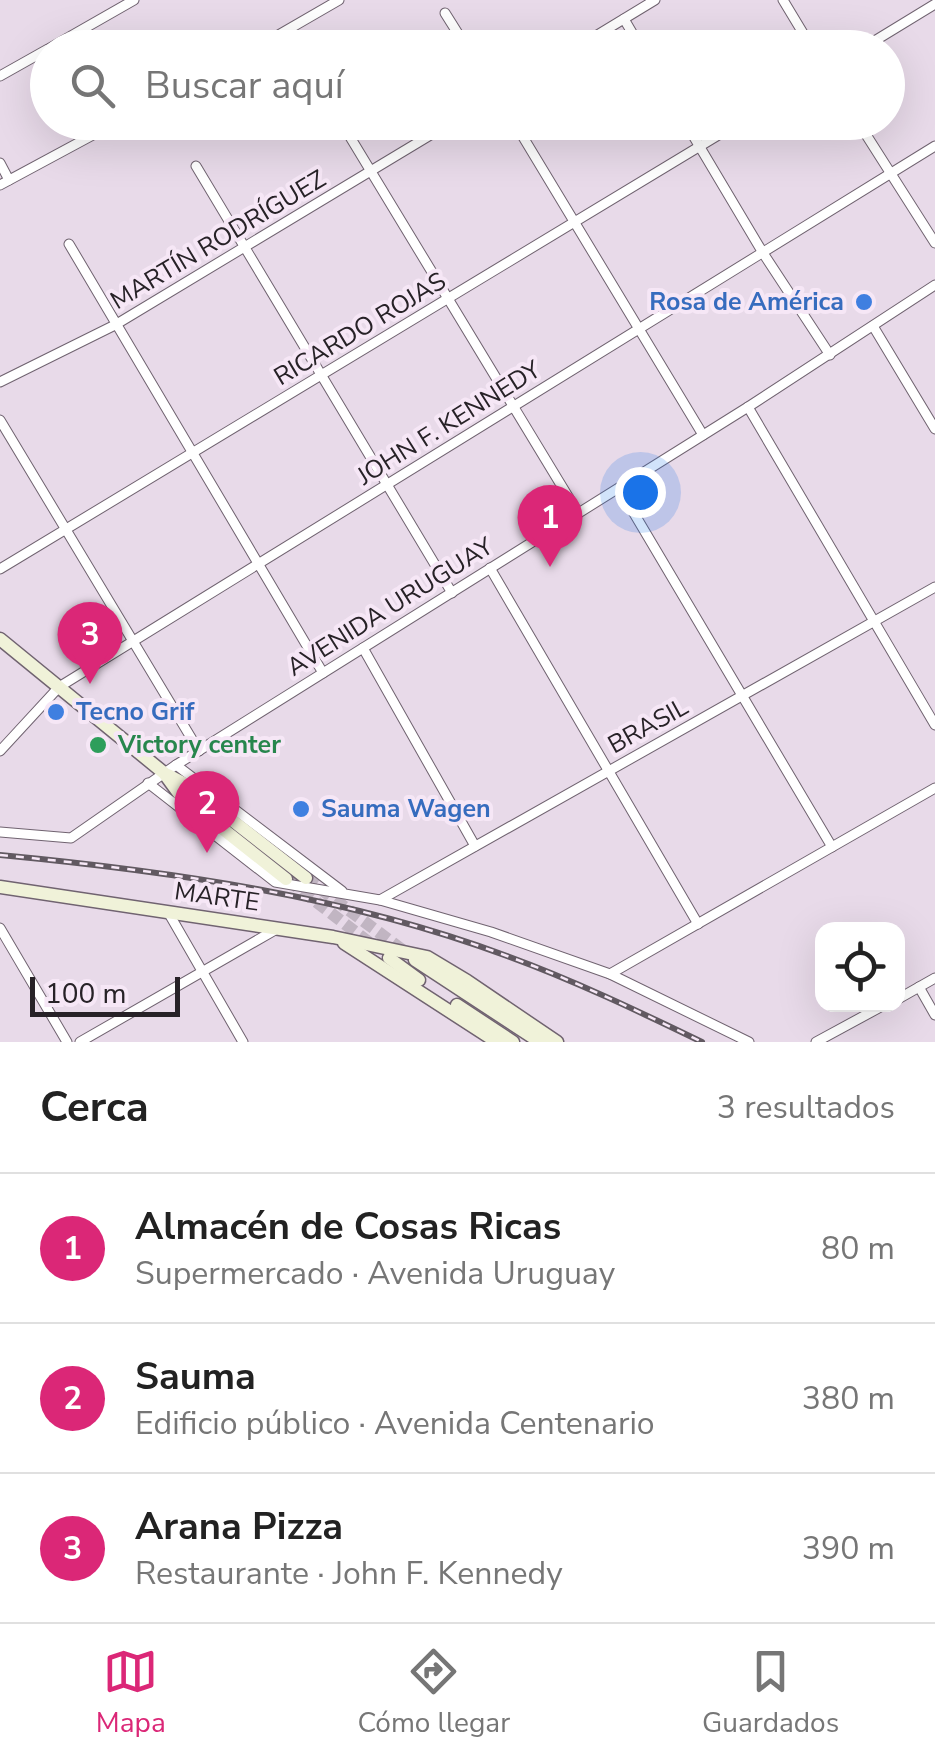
<!DOCTYPE html>
<html lang="es">
<meta charset="utf-8">
<style>
body{margin:0;font-family:"Nunito Sans",sans-serif;background:#f2f2f2;color:#222}
.controls{position:absolute;right:30px;bottom:30px;display:grid;overflow:hidden;border-radius:20px;box-shadow:0 10px 40px #0002}
.controls button{width:90px;height:90px;display:grid;place-items:center;padding:0;border:0;border-bottom:2px solid #e0e0e0;background:#fff;color:#222;font:50px sans-serif}
.scale{position:absolute;left:30px;bottom:25px;width:150px;box-sizing:border-box;padding-left:10px;border:5px solid #272227;border-top:0;font-size:28px;line-height:35px;white-space:nowrap;color:#272227;-webkit-text-stroke:8px #f6e7f6;paint-order:stroke}
.you{position:absolute;left:640px;top:492px;width:35px;height:35px;margin:-25px;border:8px solid #fff;border-radius:50%;background:#1a73e8;box-shadow:0 0 0 15px #1a73e833}
.badge{display:grid;place-items:center;width:65px;height:65px;border-radius:50%;background:#db2777;color:#fff;font-size:32px;font-weight:700}
.pin{position:absolute;translate:-50% -82px;filter:drop-shadow(0 2px 5px #0008)}
.pin::after{content:'';position:absolute;top:52px;width:35px;height:30px;background:inherit;clip-path:polygon(0 0,100% 0,50% 100%)}
.list{margin:0;padding:0;list-style:none}
h2{display:flex;justify-content:space-between;align-items:center;height:130px;margin:0;padding:0 40px;font-size:42px}
h2 small{font-size:32px;font-weight:400;color:#767676}
.list li{display:grid;grid-template-columns:65px 1fr auto;gap:30px;align-items:center;box-sizing:border-box;height:150px;padding:0 40px;border-top:2px solid #e0e0e0}
.list b{display:block;font-size:38px;white-space:nowrap}
.list p{margin:0;font-size:32px;white-space:nowrap;color:#767676}
.list em{font-size:32px;font-style:normal;color:#767676}
.icon{flex:none;width:55px;height:55px;fill:none;stroke:currentColor;stroke-width:2;stroke-linecap:round;stroke-linejoin:round}
.map{position:relative;flex:none;width:935px;height:1042px;overflow:hidden}
.search{position:absolute;background:#fff;box-shadow:0 10px 40px #0002;left:30px;right:30px;top:30px;height:110px;display:flex;align-items:center;gap:25px;box-sizing:border-box;padding:0 35px;border-radius:55px;color:#767676;font-size:38px}
.sheet{height:580px;background:#fff}
nav{display:flex;justify-content:space-around;align-items:center;box-sizing:border-box;height:140px;border-top:2px solid #e0e0e0;background:#fff;font-size:28px;color:#767676}
nav a{display:grid;justify-items:center;gap:5px}
nav .on{color:#db2777}
.map>svg:first-child{display:block}
.lines{fill:none;stroke-linecap:round;stroke-linejoin:round}
.secondary-tunnel{stroke:#c1b5c2;stroke-width:12;stroke-dasharray:12 6;stroke-linecap:butt}
.street-casing{stroke:#706370;stroke-width:11}
.secondary-casing{stroke:#706370;stroke-width:15}
.street{stroke:#fff;stroke-width:9}
.secondary{stroke:#f0f2d9;stroke-width:12}
.rail-casing{stroke:#615961;stroke-width:6}
.rail{stroke:#f6e7f6;stroke-width:2.5;stroke-dasharray:8;stroke-linecap:butt}
.shop-dot{fill:#3f7fe0;stroke:#f6e7f6;stroke-width:4}
.leisure-dot{fill:#2e9e5b;stroke:#f6e7f6;stroke-width:4}
.labels{text-anchor:middle;dominant-baseline:central;stroke-width:8;stroke-linejoin:round;paint-order:stroke}
.street-label{font-size:25px;fill:#272227;stroke:#f6e7f6}
.shop-label{font-size:25px;font-weight:bold;fill:#366cbe;stroke:#f6e7f6;text-anchor:start}
.leisure-label{font-size:25px;font-weight:bold;fill:#27864d;stroke:#f6e7f6;text-anchor:start}
</style>
<div class="map">
<svg width="935" height="1042" viewBox="0 0 935 1042">
<rect width="100%" height="100%" fill="#e8dae9"/>
<g class="lines">
<g class="secondary-tunnel">
<path d="M306,878l99,74"/>
<path d="M288,880l83,64"/>
</g>
<g class="street-casing">
<g id="street">
<path d="M783,0l29,48"/>
<path d="M445,13l22,35"/>
<path d="M624,19l17,29"/>
<path d="M50,48l84,-48"/>
<path d="M256,48l83,-48"/>
<path d="M576,48l79,-48"/>
<path d="M863,48l72,-44"/>
<path d="M0,76l48,-27"/>
<path d="M341,122l237,391"/>
<path d="M514,122l189,313"/>
<path d="M685,122l78,131 67,102"/>
<path d="M858,122l77,121"/>
<path d="M0,163l9,17"/>
<path d="M196,166l256,427"/>
<path d="M0,185l117,-63"/>
<path d="M69,244l254,429"/>
<path d="M873,326l62,103"/>
<path d="M0,382l115,-57 337,-203"/>
<path d="M748,407l187,318"/>
<path d="M0,420l199,331"/>
<path d="M619,488l213,359"/>
<path d="M490,568l208,356"/>
<path d="M0,569l740,-447"/>
<path d="M363,648l112,198"/>
<path d="M0,751l59,-64 876,-541"/>
<path d="M176,765l166,126"/>
<path d="M148,783l127,99 105,18 111,32 119,42 139,68"/>
<path d="M0,832l71,6 105,-73 572,-358 187,-122"/>
<path d="M380,900l555,-313"/>
<path d="M168,912l75,130"/>
<path d="M0,928l67,114"/>
<path d="M610,974l325,-186"/>
<path d="M919,987l16,28"/>
<path d="M898,999l37,-21"/>
<path d="M80,1042l195,-112"/>
<path d="M816,1042l70,-38"/>
</g>
</g>
<g class="secondary-casing">
<g id="secondary">
<path d="M0,639l164,134 16,22 106,84"/>
<path d="M168,775l19,10 119,93"/>
<path d="M0,887l333,50 94,20 40,24 90,61"/>
<path d="M344,943l153,99"/>
<path d="M389,958l30,22"/>
<path d="M415,960l125,82"/>
<path d="M457,1005l56,37"/>
</g>
</g>
<use href="#street" class="street"/>
<use href="#secondary" class="secondary"/>
<g class="rail-casing">
<path id="rail" d="M0,855c170,16 346,41 507,101 66,24 131,55 195,86"/>
</g>
<use href="#rail" class="rail"/>
</g>
<g class="shop-dot">
<circle cx="864" cy="302" r="10"/>
<circle cx="56" cy="712" r="10"/>
<circle cx="301" cy="809" r="10"/>
</g>
<circle class="leisure-dot" cx="98" cy="745" r="10"/>
<g class="labels">
<g class="street-label">
<text transform="translate(218 240) rotate(-31)">MARTÍN RODRÍGUEZ</text>
<text transform="translate(360 329) rotate(-31)">RICARDO ROJAS</text>
<text transform="translate(449 423) rotate(-32)">JOHN F. KENNEDY</text>
<text transform="translate(390 607) rotate(-32)">AVENIDA URUGUAY</text>
<text transform="translate(648 726) rotate(-29)">BRASIL</text>
<text transform="translate(217 897) rotate(8)">MARTE</text>
</g>
<g class="shop-label">
<text x="844" y="302" text-anchor="end">Rosa de América</text>
<text x="76" y="712">Tecno Grif</text>
<text x="321" y="809">Sauma Wagen</text>
</g>
<g class="leisure-label">
<text x="118" y="745">Victory center</text>
</g>
</g>
</svg>
<div class="controls">
<button><svg class="icon" aria-label="locate" viewBox="0 0 24 24"><circle cx="12" cy="12" r="6"/><path d="M12 2v4M12 18v4M2 12h4M18 12h4"/></svg></button>
</div>
<div class="scale">100 m</div>
<div class="you"></div>
<div class="pin badge" style="left:550px;top:567px">1</div>
<div class="pin badge" style="left:207px;top:853px">2</div>
<div class="pin badge" style="left:90px;top:684px">3</div>
<div class="search"><svg class="icon" aria-label="search" viewBox="0 0 24 24"><circle cx="10" cy="10" r="6"/><path d="M15 15l6 6"/></svg>Buscar aquí</div>
</div>
<section class="sheet">
<h2>Cerca<small>3 resultados</small></h2>
<ul class="list">
<li><span class="badge">1</span><div><b>Almacén de Cosas Ricas</b><p>Supermercado · Avenida Uruguay</p></div><em>80 m</em></li>
<li><span class="badge">2</span><div><b>Sauma</b><p>Edificio público · Avenida Centenario</p></div><em>380 m</em></li>
<li><span class="badge">3</span><div><b>Arana Pizza</b><p>Restaurante · John F. Kennedy</p></div><em>390 m</em></li>
</ul>
</section>
<nav>
<a class="on"><svg class="icon" aria-label="map" viewBox="0 0 24 24"><path d="M3 6l6-2 6 2 6-2v14l-6 2-6-2-6 2zM9 4v14M15 6v14"/></svg>Mapa</a>
<a><svg class="icon" aria-label="directions" viewBox="0 0 24 24"><path d="M12 3l9 9-9 9-9-9zM9 14v-3h6M13 9l2 2-2 2"/></svg>Cómo llegar</a>
<a><svg class="icon" aria-label="saved" viewBox="0 0 24 24"><path d="M7 4h10v16l-5-4-5 4z"/></svg>Guardados</a>
</nav>
